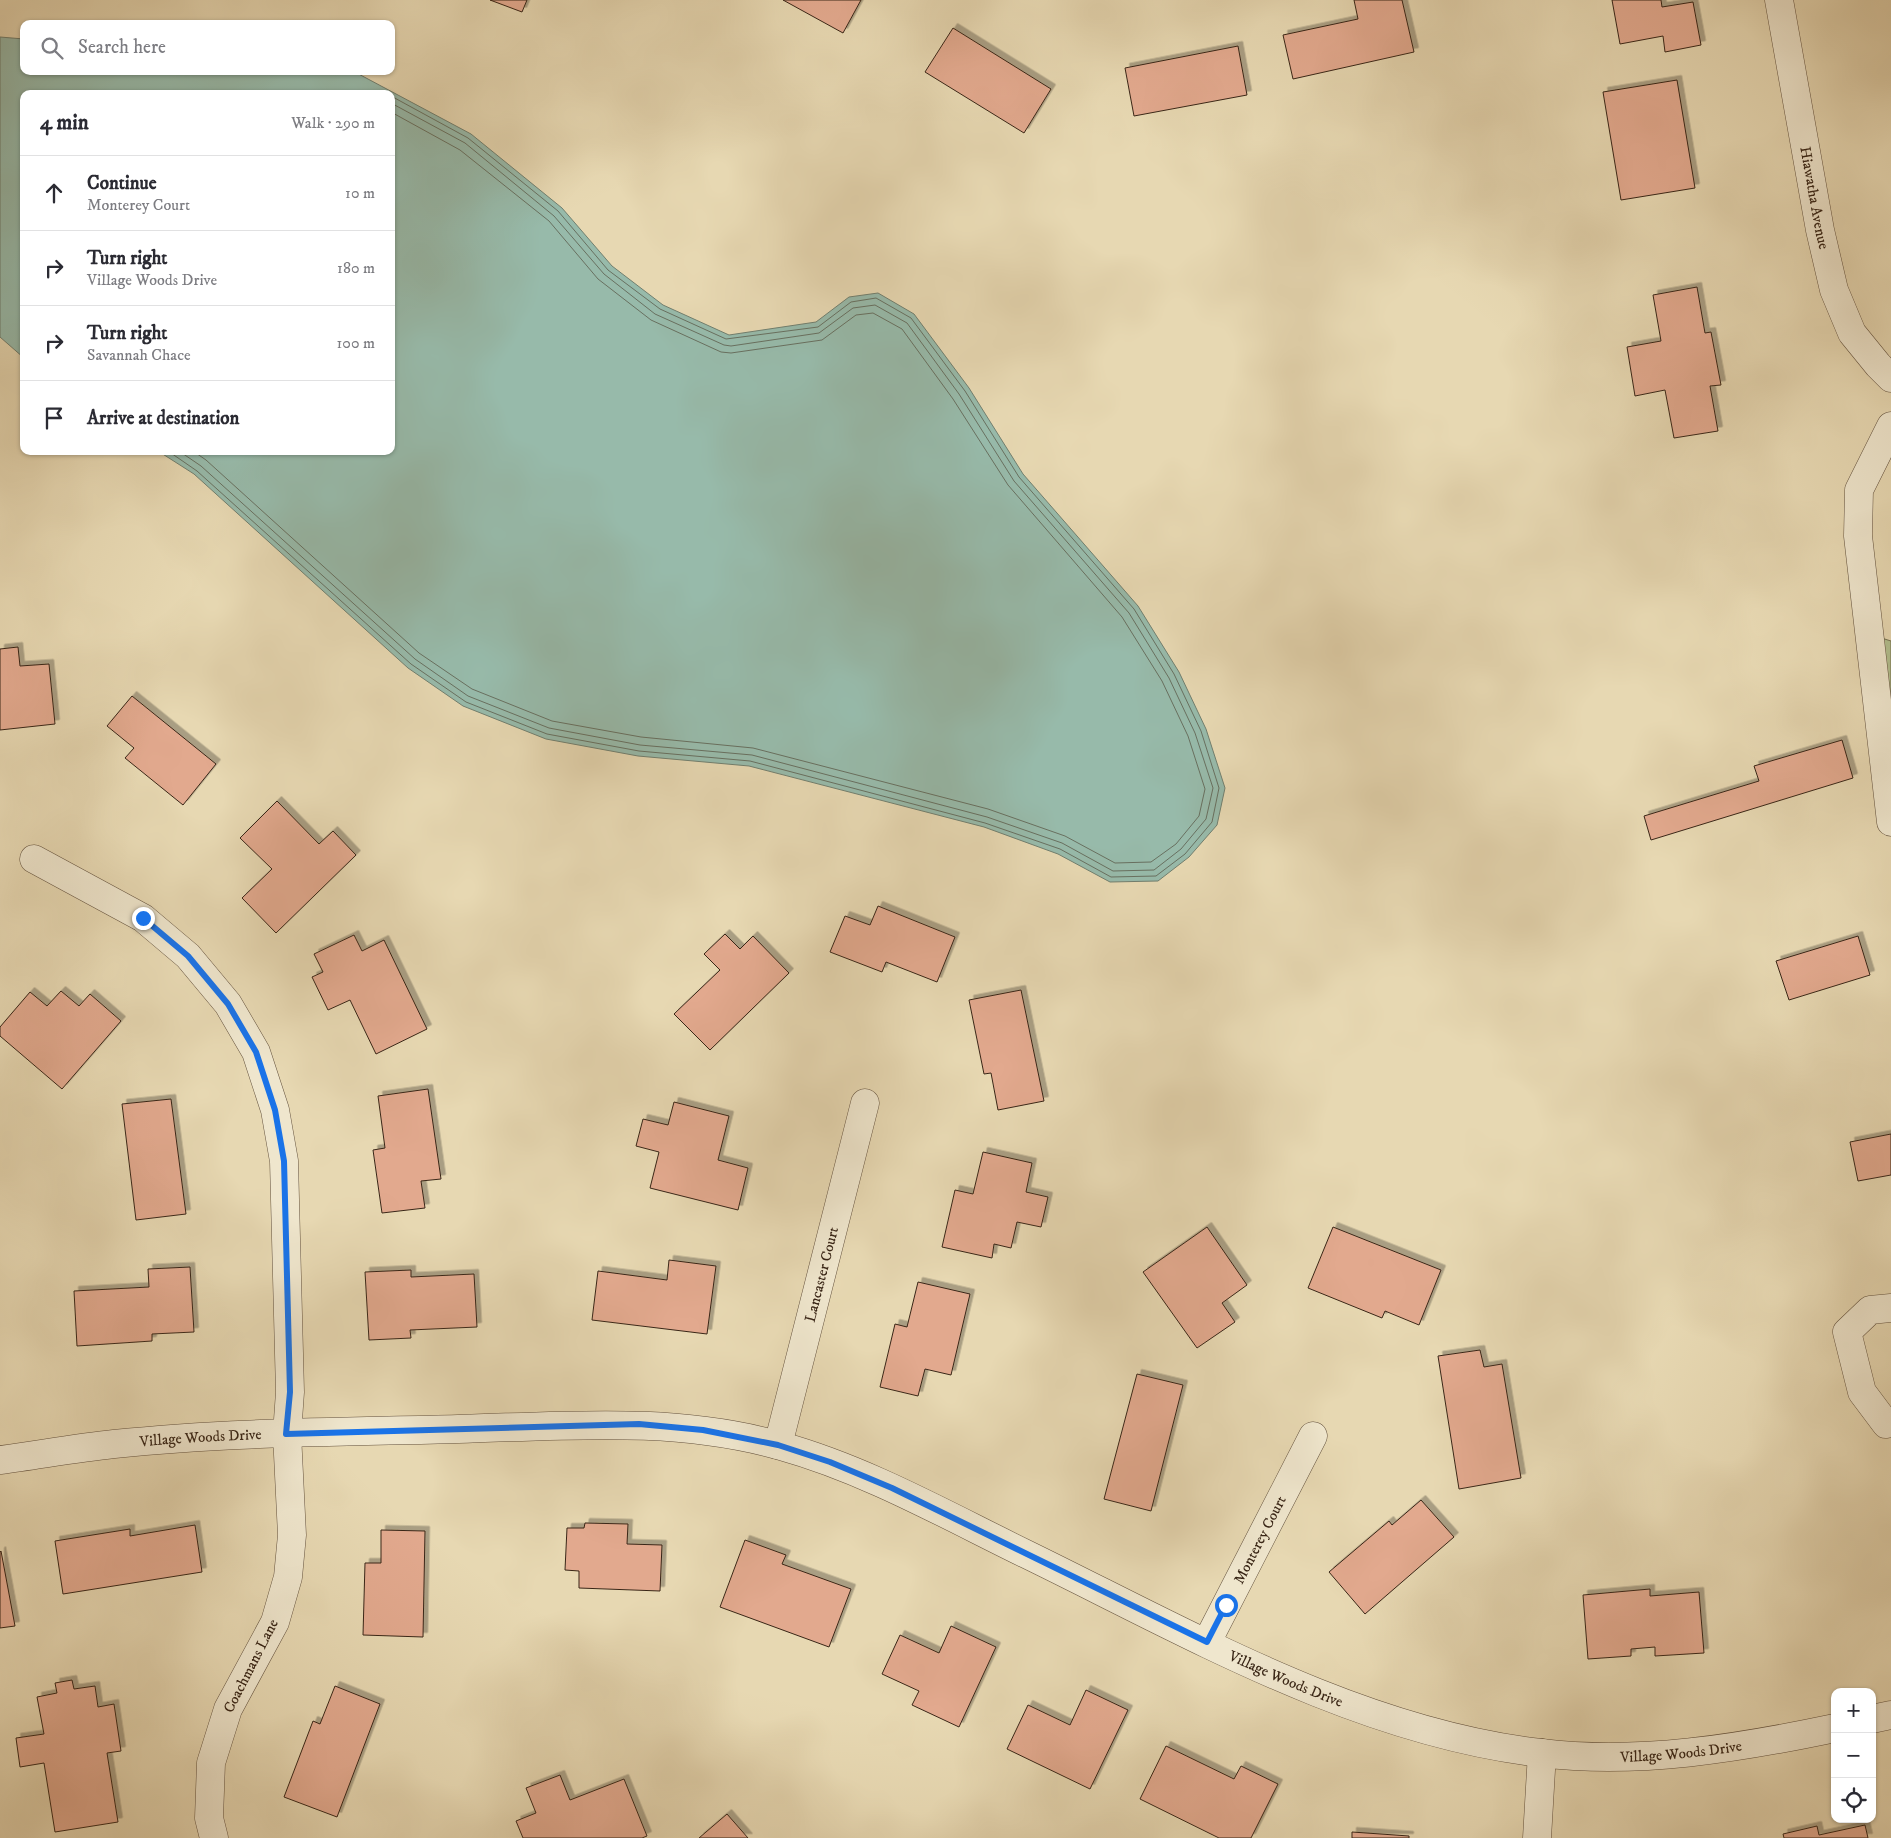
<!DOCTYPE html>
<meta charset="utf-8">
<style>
body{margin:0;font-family:"IM FELL DW Pica",serif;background:#f7f7f7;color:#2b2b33}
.controls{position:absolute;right:15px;bottom:15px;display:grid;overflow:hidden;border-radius:10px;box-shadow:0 1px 4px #0004}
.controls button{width:45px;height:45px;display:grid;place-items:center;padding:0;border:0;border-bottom:1px solid #e1e1e2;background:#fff;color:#2b2b33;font:25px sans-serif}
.stop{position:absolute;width:15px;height:15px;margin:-11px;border:4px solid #1a73e8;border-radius:50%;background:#fff}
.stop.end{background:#1a73e8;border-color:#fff;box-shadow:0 1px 5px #0008}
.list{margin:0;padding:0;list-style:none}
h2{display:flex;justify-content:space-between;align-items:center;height:65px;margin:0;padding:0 20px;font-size:21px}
h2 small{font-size:16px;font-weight:400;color:#7c7c81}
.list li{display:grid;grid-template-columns:32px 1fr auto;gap:15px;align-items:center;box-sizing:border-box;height:75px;padding:0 20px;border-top:1px solid #e1e1e2}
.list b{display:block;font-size:19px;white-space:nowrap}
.list p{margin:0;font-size:16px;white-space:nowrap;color:#7c7c81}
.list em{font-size:16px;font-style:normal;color:#7c7c81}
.icon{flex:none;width:28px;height:28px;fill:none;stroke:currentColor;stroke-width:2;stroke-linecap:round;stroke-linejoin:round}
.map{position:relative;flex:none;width:1891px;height:1838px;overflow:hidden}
.search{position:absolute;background:#fff;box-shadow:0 1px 4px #0004;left:20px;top:20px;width:375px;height:55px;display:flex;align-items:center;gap:12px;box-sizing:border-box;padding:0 18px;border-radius:10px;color:#7c7c81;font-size:19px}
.panel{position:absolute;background:#fff;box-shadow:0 1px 4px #0004;left:20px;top:90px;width:375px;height:365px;border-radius:10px}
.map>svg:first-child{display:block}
.green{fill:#b2bf8f;stroke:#767253}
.water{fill:#97baaa;stroke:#717f6f}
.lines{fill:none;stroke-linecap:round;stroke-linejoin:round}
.shore{stroke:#687060;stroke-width:1}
.building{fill:#e2a98e;stroke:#392617;filter:url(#shadow)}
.minor-casing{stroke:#64523e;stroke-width:29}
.minor{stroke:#efe6cd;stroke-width:28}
.route{stroke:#1a73e8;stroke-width:6}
.labels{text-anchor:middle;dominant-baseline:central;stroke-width:4;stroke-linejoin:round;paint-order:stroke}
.street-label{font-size:15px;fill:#392617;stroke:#efe6cd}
</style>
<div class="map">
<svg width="1891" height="1838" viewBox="0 0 1891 1838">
<defs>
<filter id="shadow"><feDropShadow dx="4.5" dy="-4.5" stdDeviation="0" flood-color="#0004"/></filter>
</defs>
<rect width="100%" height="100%" fill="#e7d8b2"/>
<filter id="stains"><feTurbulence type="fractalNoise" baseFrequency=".004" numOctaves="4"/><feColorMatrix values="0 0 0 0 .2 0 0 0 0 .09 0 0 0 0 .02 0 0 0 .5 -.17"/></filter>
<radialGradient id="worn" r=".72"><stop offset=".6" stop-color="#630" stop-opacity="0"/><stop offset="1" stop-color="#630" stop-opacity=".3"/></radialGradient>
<path class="green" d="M1875,636l16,5v115z"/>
<path class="water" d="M0,37l24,2v32h329l118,63 91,74 50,58 51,39 66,30 87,-13 33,-25 29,-4 36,21 55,74 54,86 115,132 41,66 27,57 19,59 -8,37 -28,32 -31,24 -48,1 -52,-28 -74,-27 -235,-61 -111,-10 -92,-17 -83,-33 -55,-38 -214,-194 -36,-23h233v-357h-367v264l-24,-21z"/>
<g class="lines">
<g class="shore">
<path d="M168,451l29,20 214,193 55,38 81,32 92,17 111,10 235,62 75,26 51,28 45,-1 29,-22 27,-32 7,-34 -18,-57 -27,-57 -40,-65 -115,-132 -54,-86 -54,-73 -35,-20 -25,4 -33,25 -92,12 -66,-30 -52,-39 -50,-59 -90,-73 -77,-42"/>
<path d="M179,451l22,15 214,193 53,37 81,32 91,17 112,10 235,62 75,26 51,28 41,-1 27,-21 25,-30 7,-31 -18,-55 -26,-55 -40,-65 -115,-132 -55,-87 -52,-71 -32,-18 -22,3 -34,25 -88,13 -7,-1 -69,-31 -51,-40 -50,-58 -89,-73 -74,-40"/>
<path d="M193,451l13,9 213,193 53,36 80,32 89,16 112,11 235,61 77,27 50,27 36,-1 25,-18 23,-28 6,-27 -17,-53 -26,-55 -40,-64 -114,-132 -55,-86 -51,-70 -29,-16 -17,2 -34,25 -91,13 -10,-1 -70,-32 -53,-41 -49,-58 -89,-71 -69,-38"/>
</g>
</g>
<g class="building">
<path d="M490,0h37l-5,12z"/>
<path d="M783,0h78l-18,33z"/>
<path d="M1354,0h48l12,52 -121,27 -10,-44 75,-16z"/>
<path d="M1612,0h49l1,7 31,-5 8,43 -36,7 -2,-16 -43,8z"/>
<path d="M953,28l98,61 -27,44 -99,-61z"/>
<path d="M1238,46l9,49 -113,21 -9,-48z"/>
<path d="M1677,80l18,108 -74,12 -18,-108z"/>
<path d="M1697,287l8,46 6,-1 10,53 -11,1 8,45 -44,7 -9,-48 -30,6 -8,-49 34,-6 -8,-46z"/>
<path d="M18,647l2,19 29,-2 6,60 -55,6v-81z"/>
<path d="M132,696l84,68 -33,41 -58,-47 9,-10 -27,-22z"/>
<path d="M1842,740l11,38 -202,62 -7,-24 115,-35 -5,-15z"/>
<path d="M277,801l42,43 14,-13 23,24 -80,78 -34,-35 30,-29 -32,-31z"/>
<path d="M878,906l77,31 -18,45 -51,-20 -4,10 -52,-20 15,-36 25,9z"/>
<path d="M725,934l15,15 13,-13 36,37 -79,77 -36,-36 46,-44 -16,-16z"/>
<path d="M354,935l8,16 22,-11 43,89 -51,25 -26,-54 -22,10 -16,-33 11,-5 -9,-18z"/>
<path d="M1858,936l12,39 -81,25 -13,-39z"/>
<path d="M1021,990l23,111 -46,9 -7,-37 -7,1 -15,-74z"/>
<path d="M61,991l18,15 11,-12 31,27 -59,68 -62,-53v-9l30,-35 17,14z"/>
<path d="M428,1089l13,90 -20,2 4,27 -43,5 -9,-63 12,-2 -7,-52z"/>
<path d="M171,1099l15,115 -50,6 -14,-116z"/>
<path d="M674,1102l55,14 -11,44 30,8 -10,42 -88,-22 9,-36 -23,-6 7,-27 25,6z"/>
<path d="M1891,1134v41l-33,6 -8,-39z"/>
<path d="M983,1152l49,11 -6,29 22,5 -7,30 -24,-5 -6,26 -17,-4 -2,14 -50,-11 13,-57 18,4z"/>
<path d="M1207,1227l40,58 -25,18 13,19 -38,26 -54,-76z"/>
<path d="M1333,1227l108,43 -22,55 -34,-14 -3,7 -74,-30z"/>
<path d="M669,1260l47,6 -9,68 -115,-14 6,-49 69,9z"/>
<path d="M190,1267l4,65 -42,2v7l-75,5 -3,-55 75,-4 -1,-18z"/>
<path d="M411,1270v7l63,-3 3,53 -67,3 1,8 -42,2 -4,-68z"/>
<path d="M918,1282l52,12 -19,81 -26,-6 -7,27 -38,-9 15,-63 12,3z"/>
<path d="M1480,1350l4,17 18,-3 19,114 -62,11 -21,-133z"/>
<path d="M1137,1374l46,11 -32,126 -47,-12z"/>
<path d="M1421,1500l33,37 -89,77 -36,-42 60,-51 3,4z"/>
<path d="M585,1523l43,1 -1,20 35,1 -2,46 -81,-3v-17l-14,-1 2,-42h17z"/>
<path d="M195,1525l7,47 -139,22 -8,-53 75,-12v7z"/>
<path d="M381,1530l44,1 -2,106 -60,-2 2,-72h16z"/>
<path d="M745,1540l41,15 -4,9 69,25 -22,58 -109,-40z"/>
<path d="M1,1551l14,75 -15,2v-76z"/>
<path d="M1650,1589v7l49,-4 5,61 -49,3v-9l-24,2v7l-43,3 -5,-64z"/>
<path d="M951,1626l45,21 -37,80 -47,-22 7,-14 -37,-17 18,-39 39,18z"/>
<path d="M72,1680l2,9 21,-3 3,21 16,-3 7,47 -14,2 11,69 -63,10 -11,-69 -24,4 -4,-29 28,-4 -7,-37 20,-4 -2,-10z"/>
<path d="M335,1686l45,18 -43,113 -53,-20 29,-76 7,3z"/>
<path d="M1086,1690l42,20 -38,79 -83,-40 21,-44 42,20z"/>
<path d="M1166,1746l68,33 7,-13 37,18 -27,54h-32l-79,-39z"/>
<path d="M560,1775l10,25 54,-21 23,57 -5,2h-119l-7,-17 20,-8 -10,-25z"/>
<path d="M727,1814l21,24h-49z"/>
<path d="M1865,1825l3,13h-84l-1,-4 34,-8 2,9z"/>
<path d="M1352,1832l57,4v2h-57z"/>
</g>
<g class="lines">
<g class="minor-casing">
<g id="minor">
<path id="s1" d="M1779,0l41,230 14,60 18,43 26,32 13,13"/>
<path d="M1891,426l-32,64 -1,46 33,286"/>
<path d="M34,859l109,59 45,38 40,48 28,48 19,58 9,51 6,231 -3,42 5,101 -4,42 -13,45 -47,87 -17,54 -2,55 5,20"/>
<path d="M1891,1308l-21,2 -23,22 15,60 24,32 5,-1"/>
<path id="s2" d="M778,1445l87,-342"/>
<path id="s3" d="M0,1460c38,-5 76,-12 114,-16 114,-12 229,-12 344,-15 108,-3 217,-13 323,17 86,24 165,69 245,108 162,79 332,178 515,199 97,12 199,-5 294,-25"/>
<path id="s4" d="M1207,1642l106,-206"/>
<path d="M1872,1719l19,-4"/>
<path d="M1537,1838l5,-85"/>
</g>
</g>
<use href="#minor" class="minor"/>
</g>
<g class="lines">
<path class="route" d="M143,918l45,38 40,48 28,48 19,58 9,51 6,231 -4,42 353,-10 64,6 75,15 52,17 62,26 315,154 19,-37"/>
</g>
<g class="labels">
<g class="street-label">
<text stroke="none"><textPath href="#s1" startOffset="201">Hiawatha Avenue</textPath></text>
<text stroke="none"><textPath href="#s2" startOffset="176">Lancaster Court</textPath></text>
<text stroke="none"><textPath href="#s3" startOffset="202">Village Woods Drive</textPath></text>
<text stroke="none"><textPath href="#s4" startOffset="115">Monterey Court</textPath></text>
<text transform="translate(251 1666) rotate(-63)">Coachmans Lane</text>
<text stroke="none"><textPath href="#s3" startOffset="1341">Village Woods Drive</textPath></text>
<text stroke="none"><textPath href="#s3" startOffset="1748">Village Woods Drive</textPath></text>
</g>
</g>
<rect width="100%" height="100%" filter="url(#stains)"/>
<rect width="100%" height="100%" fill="url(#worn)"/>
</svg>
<div class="controls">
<button>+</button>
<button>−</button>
<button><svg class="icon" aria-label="locate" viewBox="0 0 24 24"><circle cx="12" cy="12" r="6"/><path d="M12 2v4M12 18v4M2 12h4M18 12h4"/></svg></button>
</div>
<div class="stop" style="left:1226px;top:1605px"></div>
<div class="stop end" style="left:143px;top:918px"></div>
<div class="search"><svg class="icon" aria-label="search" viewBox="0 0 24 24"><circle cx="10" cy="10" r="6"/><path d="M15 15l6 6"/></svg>Search here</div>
<section class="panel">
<h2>4 min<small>Walk · 290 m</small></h2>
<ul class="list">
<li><svg class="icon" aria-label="ahead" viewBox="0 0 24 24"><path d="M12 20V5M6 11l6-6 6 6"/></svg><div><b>Continue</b><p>Monterey Court</p></div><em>10 m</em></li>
<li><svg class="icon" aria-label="right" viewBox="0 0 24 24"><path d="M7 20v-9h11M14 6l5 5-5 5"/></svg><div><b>Turn right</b><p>Village Woods Drive</p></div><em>180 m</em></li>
<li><svg class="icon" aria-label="right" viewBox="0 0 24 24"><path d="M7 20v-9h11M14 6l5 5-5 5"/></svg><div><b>Turn right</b><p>Savannah Chace</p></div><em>100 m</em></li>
<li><svg class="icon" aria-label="arrive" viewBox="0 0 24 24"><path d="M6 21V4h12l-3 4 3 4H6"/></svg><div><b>Arrive at destination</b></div></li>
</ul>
</section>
</div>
